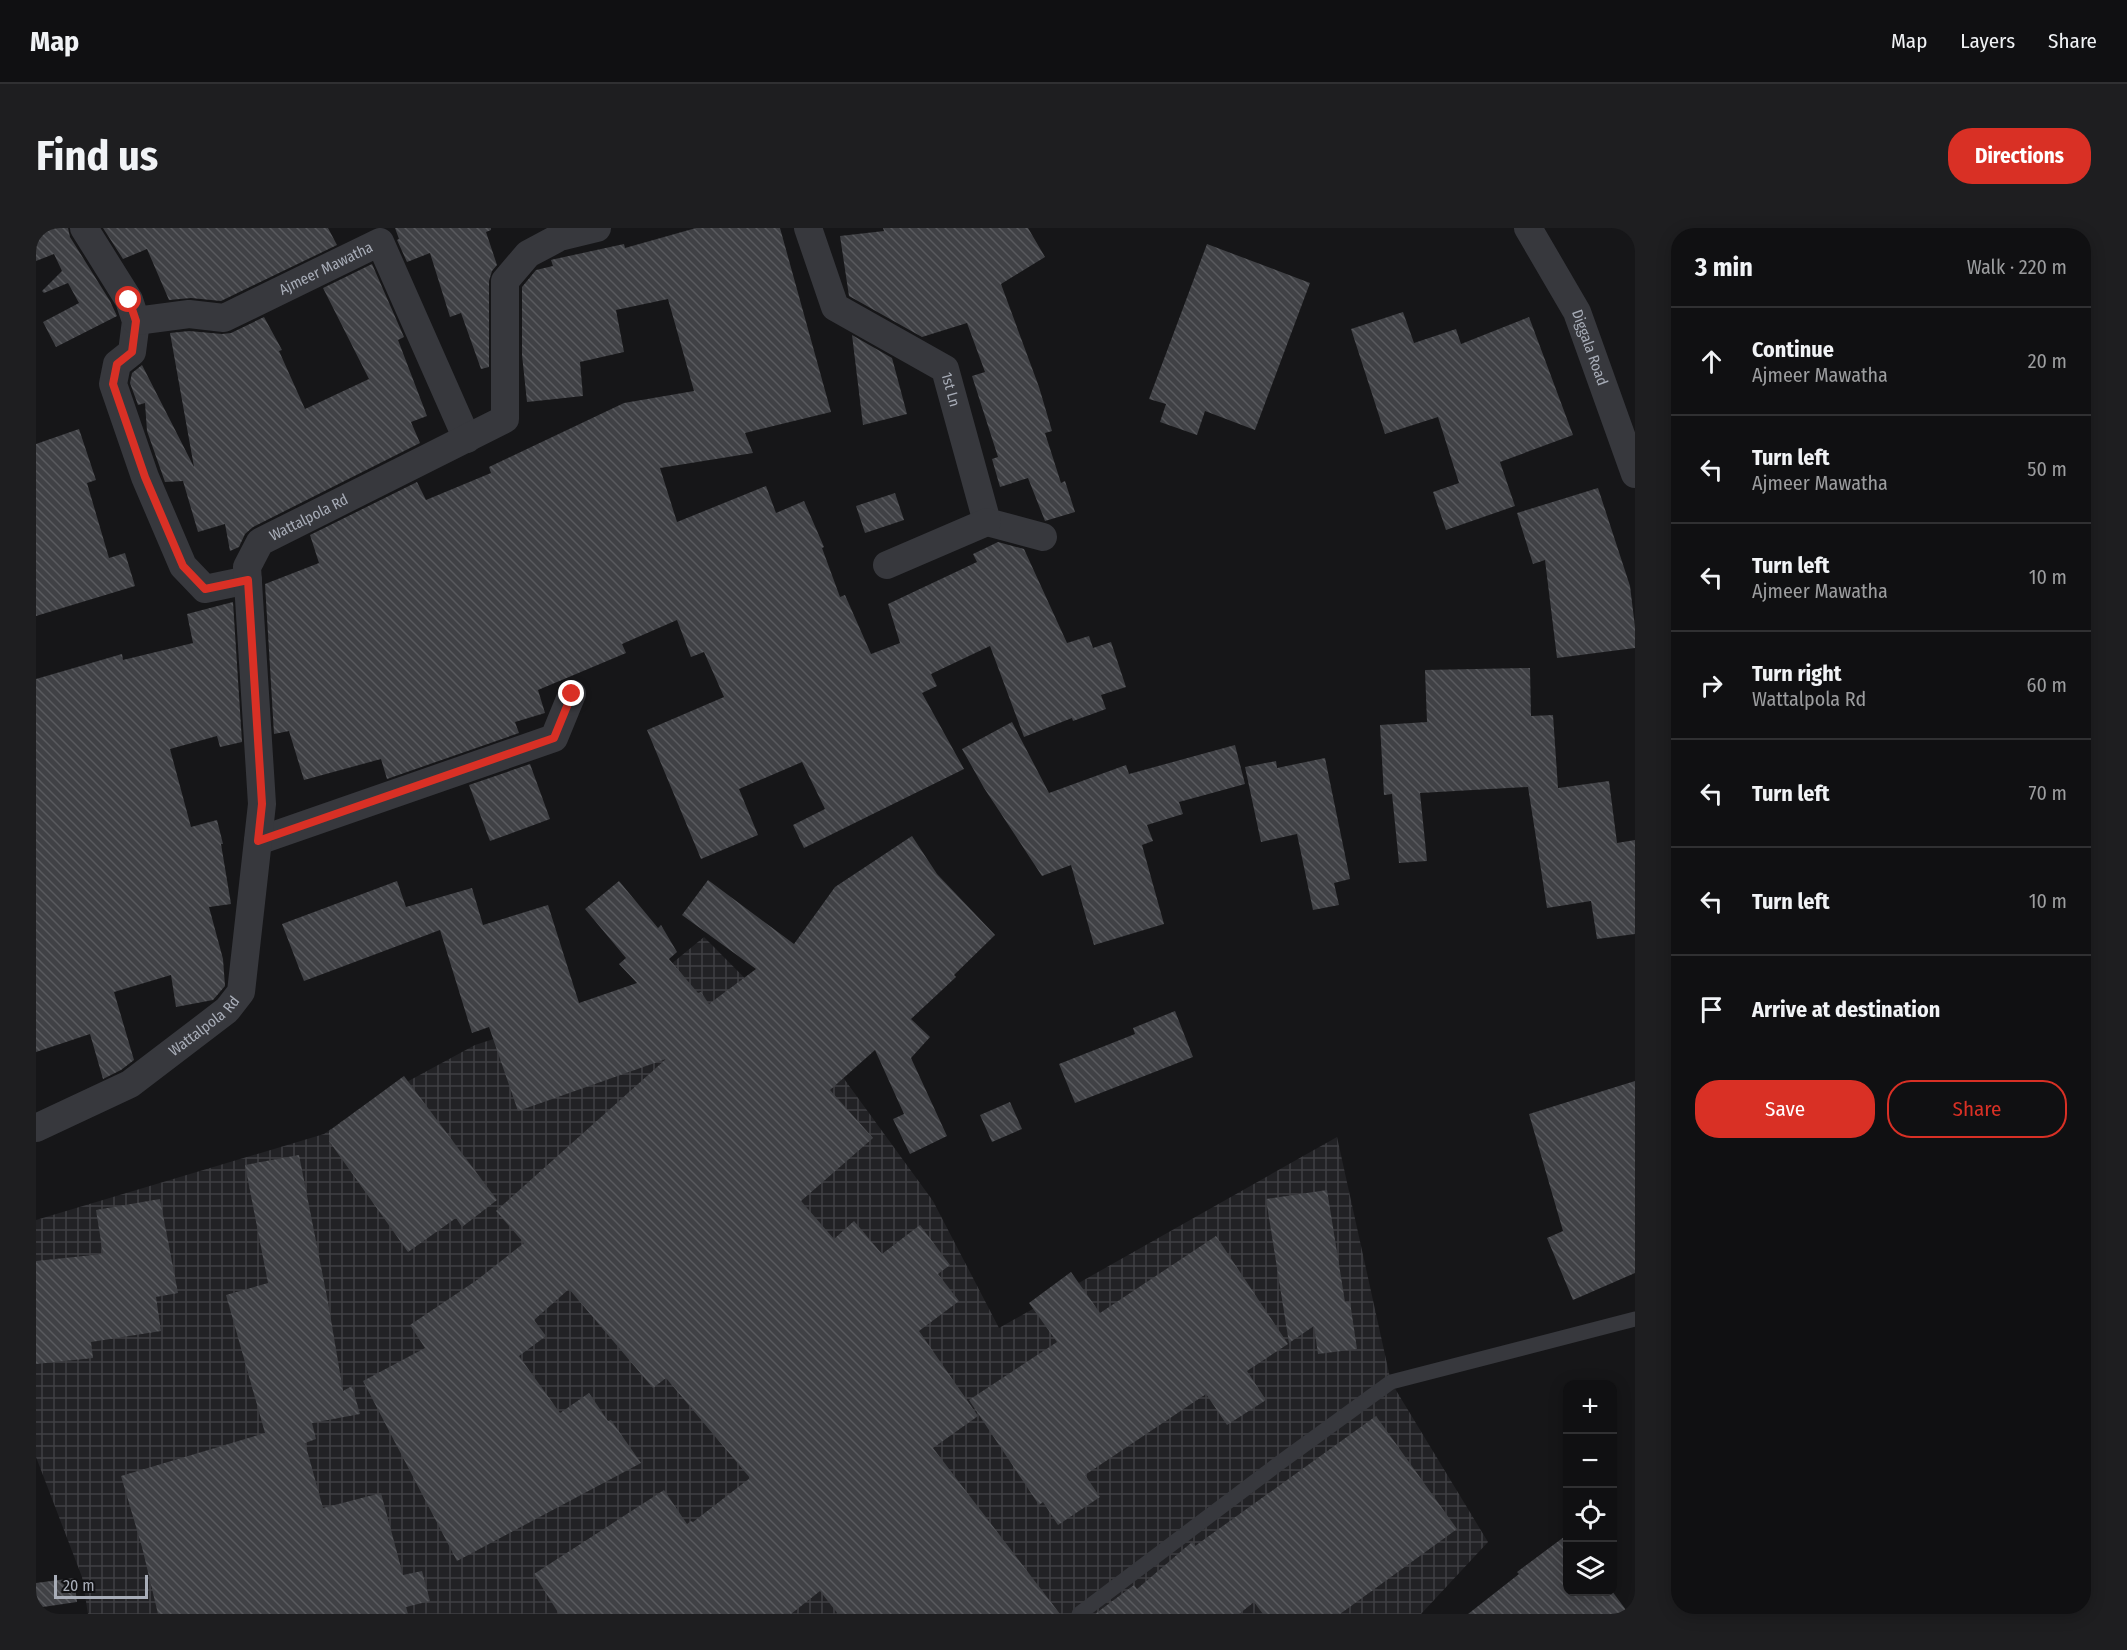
<!DOCTYPE html>
<meta charset="utf-8">
<style>
body{margin:0;font-family:"Fira Sans Condensed",sans-serif;background:#1e1e20;color:#f1f3f6}
.controls{position:absolute;right:18px;bottom:18px;display:grid;overflow:hidden;border-radius:12px;box-shadow:0 3px 15px #0003}
.controls button{width:54px;height:54px;display:grid;place-items:center;padding:0;border:0;border-bottom:2px solid #303032;background:#101012;color:#f1f3f6;font:30px sans-serif}
.scale{position:absolute;left:18px;bottom:15px;width:94px;box-sizing:border-box;padding-left:6px;border:3px solid #a8adb8;border-top:0;font-size:16px;line-height:21px;white-space:nowrap;color:#a8adb8;-webkit-text-stroke:4px #111113;paint-order:stroke}
.stop{position:absolute;width:18px;height:18px;margin:-14px;border:4px solid #d93025;border-radius:50%;background:#fff}
.stop.end{background:#d93025;border-color:#fff;box-shadow:0 2px 6px #0008}
.list{margin:0;padding:0;list-style:none}
h2{display:flex;justify-content:space-between;align-items:center;height:78px;margin:0;padding:0 24px;font-size:26px}
h2 small{font-size:20px;font-weight:400;color:#9c9d9f}
.list li{display:grid;grid-template-columns:39px 1fr auto;gap:18px;align-items:center;box-sizing:border-box;height:108px;padding:0 24px;border-top:2px solid #303032}
.list b{display:block;font-size:22px;white-space:nowrap}
.list p{margin:0;font-size:20px;white-space:nowrap;color:#9c9d9f}
.list em{font-size:20px;font-style:normal;color:#9c9d9f}
.actions{display:flex;gap:12px;padding:18px 24px}
.actions a{flex:1;padding:14px 0;border:2px solid #d93025;border-radius:24px;text-align:center;font-size:21px;color:#d93025}
.actions .main{background:#d93025;color:#fff}
.icon{flex:none;width:33px;height:33px;fill:none;stroke:currentColor;stroke-width:2;stroke-linecap:round;stroke-linejoin:round}
.map{position:relative;flex:none;width:1599px;height:1386px;overflow:hidden;border-radius:24px}
header{display:flex;align-items:center;gap:36px;box-sizing:border-box;height:84px;padding:0 30px;background:#101012;border-bottom:2px solid #303032}
header strong{font-size:28px}
nav{display:flex;gap:33px;margin-inline-start:auto;font-size:21px}
.intro{display:flex;align-items:center;justify-content:space-between;box-sizing:border-box;height:144px;padding:0 36px}
h1{margin:0;font-size:42px}
.button{padding:15px 27px;border-radius:24px;background:#d93025;color:#fff;font-size:21px;font-weight:700}
main{display:flex;gap:36px;padding:0 36px}
aside{flex:1;background:#101012;border-radius:24px;box-shadow:0 3px 15px #0003}
.map>svg:first-child{display:block}
.industrial{fill:url(#industrial-grid)}
.building{fill:url(#building-back-hatch)}
.lines{fill:none;stroke-linecap:round;stroke-linejoin:round}
.service{stroke:#37383d;stroke-width:15}
.minor{stroke:#37383d;stroke-width:28}
.route{stroke:#d93025;stroke-width:8}
.labels{text-anchor:middle;dominant-baseline:central;stroke-width:4.5;stroke-linejoin:round;paint-order:stroke}
.street-label{font-size:15px;fill:#a8adb8;stroke:#111113}
</style>
<header>
<strong>Map</strong>
<nav><a>Map</a><a>Layers</a><a>Share</a></nav>
</header>
<div class="intro"><h1>Find us</h1><a class="button">Directions</a></div>
<main>
<div class="map">
<svg width="1599" height="1386" viewBox="0 0 1599 1386">
<defs>
<pattern id="industrial-grid" width="8" height="8" patternUnits="userSpaceOnUse" patternTransform="scale(1.5)"><rect width="8" height="8" fill="#222225"/><path d="M0 4h8M4 0v8" fill="none" stroke="#3f3f43"/></pattern>
<pattern id="building-back-hatch" width="6" height="6" patternUnits="userSpaceOnUse" patternTransform="scale(1.5)"><rect width="6" height="6" fill="#404145"/><path d="M-1 5l2 2M0 0l6 6M5-1l2 2" fill="none" stroke="#595a5e"/></pattern>
</defs>
<rect width="100%" height="100%" fill="#161618"/>
<path class="industrial" d="M668,709l138,139 91,125 66,127 338,-191 54,245 97,160 -67,72h-1333l-6,-37 -46,-120v-237l288,-86 42,-30 109,-59 161,-52z"/>
<g class="building">
<path d="M0,0h32l2,9 40,64 7,15 -61,31 -13,-25 36,-19 -11,-20 -24,10 -2,-2 20,-20 -8,-17 -18,7z"/>
<path d="M67,0h225l9,17 -116,56 -30,-3 -22,2 -22,-51 -24,10z"/>
<path d="M359,0h96v2l-5,2 11,33 -5,6 -3,10v86l-8,2 -20,-56 -11,4 -20,-64 -23,9 -10,-22 2,-1z"/>
<path d="M660,0h84l51,184 -86,21 8,20 -93,15 17,54 89,-36 10,27 28,-12 20,46 -2,1 18,49 5,-2 26,59 29,-11 -12,-39 89,-42 -4,-8 25,-12 26,7 43,94 22,-7 4,12 18,-6 15,45 -25,8 5,14 -33,12 -1,-3 -48,19 -34,-91 -59,28 6,12 -15,7 42,76 -160,79 -11,-23 32,-16 -23,-47 -63,27 19,46 -57,24 -54,-129 77,-33 -20,-45 -13,5 -14,-37 -55,24 4,9 -88,37 7,23 -30,9 4,11 -132,46 -6,-20 -77,21 -15,-49 -15,3 -9,-150 54,-21 -9,-28 107,-53 9,18 65,-27 -2,-6 135,-64 70,-12 -26,-92 -52,11 8,42 -44,10 3,34 -56,6 -5,-47v-68l14,-17 17,-4 -2,-6 4,-1 69,-15 1,4z"/>
<path d="M847,0h145l17,29 -44,27 38,103 13,44 -7,2 16,50 4,-2 10,31 -30,9 -17,-43 -28,9 -8,-28 6,-2 -26,-81 13,-4 -18,-49 -45,14 -73,-41 -9,-60 44,-5z"/>
<path d="M1171,16l103,39 -55,147 -50,-19 -8,24 -37,-13 6,-18 -17,-5z"/>
<path d="M336,36l32,73 -6,3 29,76 -16,6 9,21 -167,84 -8,7 -6,13 -9,4 -5,-27 -27,8 -15,-51 -18,1 -18,-51 -2,-28 -7,2 -8,-22 2,-10 10,-8 52,102 -24,-134 19,-2 33,3 9,-1 33,-16 18,33 -3,1 26,58 64,-30 -46,-91z"/>
<path d="M1367,84l11,31 42,-14 5,15 68,-27 44,118 -73,27 15,44 -69,24 -13,-38 26,-9 -21,-66 -53,17 -34,-105z"/>
<path d="M816,107l40,23 15,56 -44,11z"/>
<path d="M43,201l17,51 -9,3 22,75 16,-5 10,33 -99,30v-172z"/>
<path d="M1562,260l32,98 5,41v21l-78,10 -12,-98 -12,4 -16,-51z"/>
<path d="M859,265l9,27 -39,13 -9,-27z"/>
<path d="M197,374l9,140 -22,5 -3,-11 -47,13 21,78 26,-7 6,24h-2l10,60 -22,3 14,52 2,27 -12,14 -37,7 -5,-32 -57,17 20,68 -13,10 -18,9 -13,-45 -54,18v-373l86,-25 1,6 70,-17 -6,-29z"/>
<path d="M1494,440l1,48 22,-1 5,73 51,-7 8,62 18,-3v94l-38,5 -6,-38 -44,7 -19,-121 -108,6 7,68 -28,2 -7,-69 -8,1 -4,-70 47,-3 -2,-52z"/>
<path d="M976,494l37,71 77,-28 3,9 106,-29 10,39 -66,18 4,12 -36,11 6,16 -11,4 22,79 -70,21 -23,-80 -29,11 -58,-88 -22,-39z"/>
<path d="M1289,530l25,121 -16,4 5,22 -26,5 -16,-76 -36,8 -16,-75 31,-6 1,7z"/>
<path d="M494,536l20,55 -60,22 -21,-56z"/>
<path d="M876,608l25,38 58,61 -41,40 2,2 -45,42 19,18 -19,21 36,78 -37,18 -17,-35 11,-5 -29,-64 -45,40 43,48 -72,63 33,38 20,-18 28,33 38,-29 30,40 -12,9 21,27 -40,30 59,85 -45,32 127,166h-222l-18,-23 -29,23h-232l-25,-40 130,-84 23,34 4,-3 2,1 57,-44 -84,-100 -13,10 -84,-99 -35,31 12,16 -27,20 41,57 29,-20 19,28 3,-1 30,43 -184,98 -94,-180 62,-33 -15,-23 67,-45 47,-37 -28,-32 170,-152 -148,52 -29,-84 -17,6 -32,-103 -136,51 -22,-57 115,-43 9,26 66,-19 11,37 65,-20 31,98 58,-20 -18,-19 7,-6 -41,-49 34,-28 39,47 3,-3 16,27 -8,7 29,34 3,-1 8,12 47,-35 -74,-54 26,-35 86,64 41,-57z"/>
<path d="M1139,783l18,46 -118,46 -16,-39 76,-30 -2,-6z"/>
<path d="M368,848l93,124 -35,27 -6,-9 -48,34 -79,-111v-10z"/>
<path d="M1599,853v192l-62,27 -26,-62 16,-7 -34,-117z"/>
<path d="M974,874l12,27 -30,13 -12,-27z"/>
<path d="M263,927l29,147 15,89 9,-5 8,28 -48,9 4,16 -11,4 18,65 58,-15 22,82 19,-4 8,30 -24,6 2,7h-250l-16,-67 -21,-71 144,-43 -39,-138 42,-12 -23,-118z"/>
<path d="M1291,962l18,112h5l7,47 -39,5 -4,-28 -25,17 -23,-144z"/>
<path d="M124,971l18,94 -22,4 5,34 -70,11 2,16 -57,6v-103l67,-7 -7,-44z"/>
<path d="M1180,1008l72,108 -41,27 19,29 -39,25 -21,-31 -121,81 15,22 -42,28 -15,-23 -4,3 -70,-105 88,-58 -28,-39 42,-31 29,41z"/>
<path d="M1340,1188l81,113 -117,85h-77l-9,-12 -15,12h-144l39,-29 3,4 55,-47 3,4z"/>
<path d="M1532,1306v58l44,-1 17,23h-161l51,-40 -2,-2z"/>
<path d="M38,1350l3,24 -41,6v-25z"/>
</g>
<g class="lines">
<path class="service" d="M1043,1386l199,-150 113,-82 244,-63"/>
<g class="minor">
<path d="M48,0l45,72 7,21 -4,31 -15,12 -4,20 32,93 38,89 22,23 43,-9"/>
<path id="s1" d="M772,0l27,79 110,62 42,153 56,15"/>
<path id="s2" d="M1492,0l49,84 58,162"/>
<path id="s3" d="M100,93l53,-7 35,4 156,-76 87,197"/>
<path d="M851,337l100,-43"/>
<path d="M222,613l296,-103 18,-44"/>
<path id="s4" d="M0,900l94,-44 97,-74 14,-18 21,-188 -15,-237 13,-25 245,-123v-138l23,-27 32,-17 37,-9"/>
</g>
</g>
<g class="lines">
<path class="route" d="M93,72l7,21 -4,31 -15,12 -4,20 32,93 38,89 22,23 43,-9 14,224 -4,37 296,-103 18,-44"/>
</g>
<g class="labels">
<g class="street-label">
<text stroke="none"><textPath href="#s3" startOffset="202">Ajmeer Mawatha</textPath></text>
<text stroke="none"><textPath href="#s2" startOffset="135">Diggala Road</textPath></text>
<text stroke="none"><textPath href="#s1" startOffset="231">1st Ln</textPath></text>
<text stroke="none"><textPath href="#s4" startOffset="758">Wattalpola Rd</textPath></text>
<text stroke="none"><textPath href="#s4" startOffset="198">Wattalpola Rd</textPath></text>
</g>
</g>
</svg>
<div class="controls">
<button>+</button>
<button>−</button>
<button><svg class="icon" aria-label="locate" viewBox="0 0 24 24"><circle cx="12" cy="12" r="6"/><path d="M12 2v4M12 18v4M2 12h4M18 12h4"/></svg></button>
<button><svg class="icon" aria-label="layers" viewBox="0 0 24 24"><path d="M12 4l9 5-9 5-9-5zM3 14l9 5 9-5"/></svg></button>
</div>
<div class="scale">20 m</div>
<div class="stop" style="left:93px;top:72px"></div>
<div class="stop end" style="left:536px;top:466px"></div>
</div>
<aside>
<h2>3 min<small>Walk · 220 m</small></h2>
<ul class="list">
<li><svg class="icon" aria-label="ahead" viewBox="0 0 24 24"><path d="M12 20V5M6 11l6-6 6 6"/></svg><div><b>Continue</b><p>Ajmeer Mawatha</p></div><em>20 m</em></li>
<li><svg class="icon" aria-label="left" viewBox="0 0 24 24"><path d="M17 20v-9H6M10 6l-5 5 5 5"/></svg><div><b>Turn left</b><p>Ajmeer Mawatha</p></div><em>50 m</em></li>
<li><svg class="icon" aria-label="left" viewBox="0 0 24 24"><path d="M17 20v-9H6M10 6l-5 5 5 5"/></svg><div><b>Turn left</b><p>Ajmeer Mawatha</p></div><em>10 m</em></li>
<li><svg class="icon" aria-label="right" viewBox="0 0 24 24"><path d="M7 20v-9h11M14 6l5 5-5 5"/></svg><div><b>Turn right</b><p>Wattalpola Rd</p></div><em>60 m</em></li>
<li><svg class="icon" aria-label="left" viewBox="0 0 24 24"><path d="M17 20v-9H6M10 6l-5 5 5 5"/></svg><div><b>Turn left</b></div><em>70 m</em></li>
<li><svg class="icon" aria-label="left" viewBox="0 0 24 24"><path d="M17 20v-9H6M10 6l-5 5 5 5"/></svg><div><b>Turn left</b></div><em>10 m</em></li>
<li><svg class="icon" aria-label="arrive" viewBox="0 0 24 24"><path d="M6 21V4h12l-3 4 3 4H6"/></svg><div><b>Arrive at destination</b></div></li>
</ul>
<div class="actions"><a class="main">Save</a><a>Share</a></div>
</aside>
</main>
